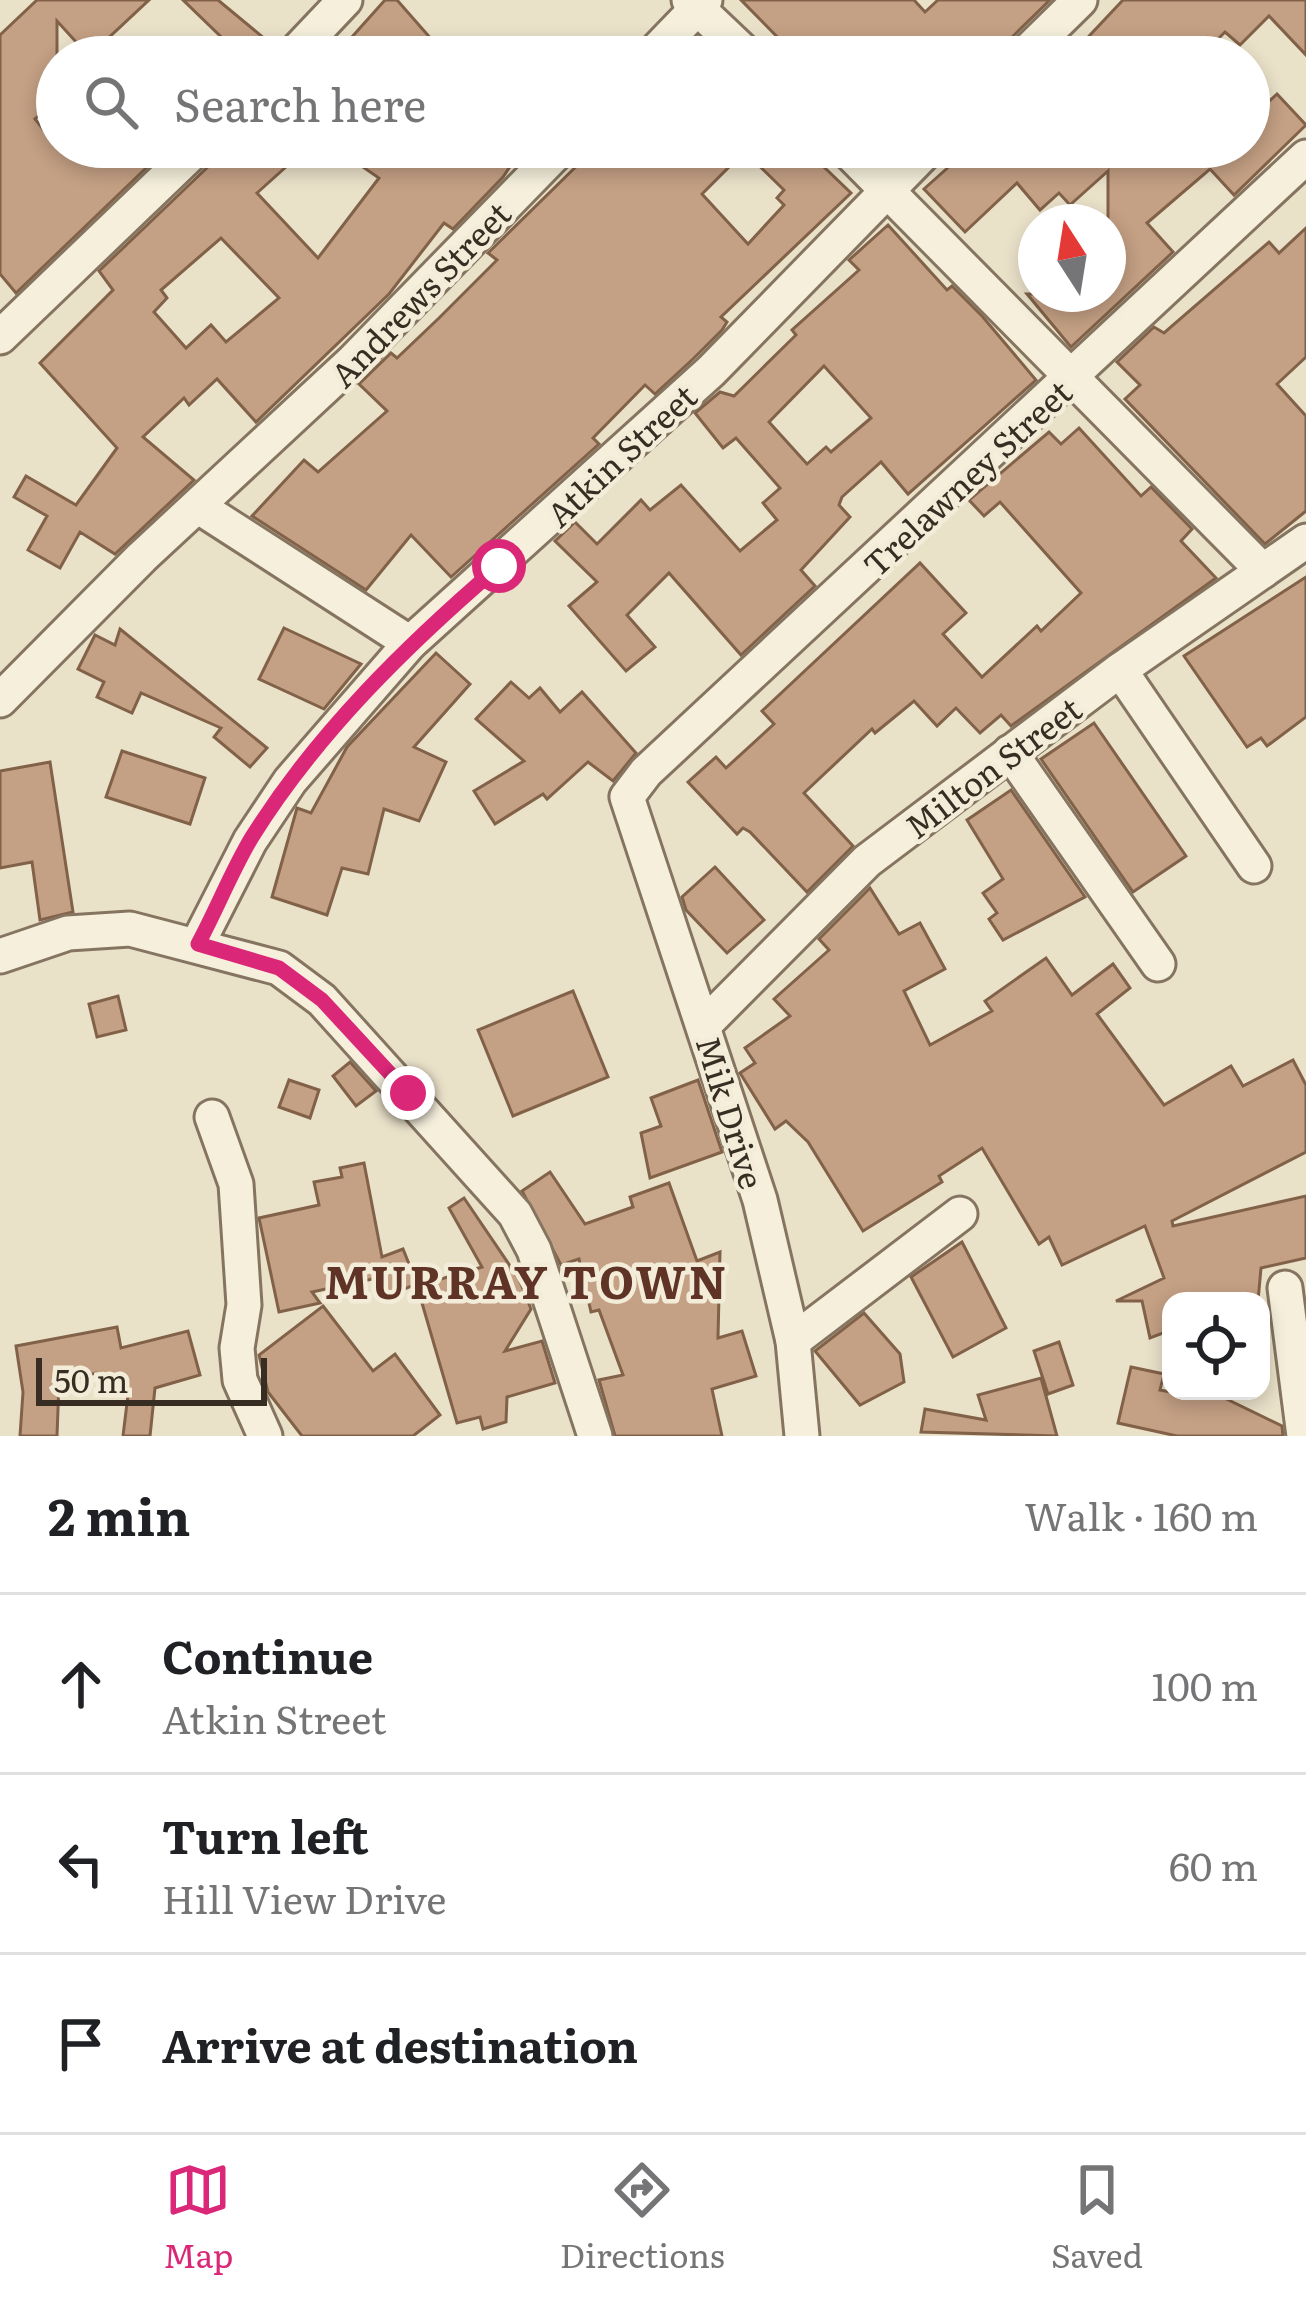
<!DOCTYPE html>
<meta charset="utf-8">
<style>
body{margin:0;font-family:Literata,serif;background:#f2f2f2;color:#202124}
.controls{position:absolute;right:36px;bottom:36px;display:grid;overflow:hidden;border-radius:24px;box-shadow:0 6px 18px #0003}
.controls button{width:108px;height:108px;display:grid;place-items:center;padding:0;border:0;border-bottom:3px solid #e0e0e0;background:#fff;color:#202124;font:60px sans-serif}
.compass{position:absolute;left:1018px;top:204px;width:108px;height:108px;border-radius:50%;background:#fff;box-shadow:0 6px 18px #0003;rotate:348deg}
.scale{position:absolute;left:36px;bottom:30px;width:231px;box-sizing:border-box;padding-left:12px;border:6px solid #372d22;border-top:0;font-size:33px;line-height:42px;white-space:nowrap;color:#372d22;-webkit-text-stroke:9px #f2ecd8;paint-order:stroke}
.stop{position:absolute;width:36px;height:36px;margin:-27px;border:9px solid #db2777;border-radius:50%;background:#fff}
.stop.end{background:#db2777;border-color:#fff;box-shadow:0 3px 12px #0008}
.list{margin:0;padding:0;list-style:none}
h2{display:flex;justify-content:space-between;align-items:center;height:156px;margin:0;padding:0 48px;font-size:51px}
h2 small{font-size:39px;font-weight:400;color:#757577}
.list li{display:grid;grid-template-columns:78px 1fr auto;gap:36px;align-items:center;box-sizing:border-box;height:180px;padding:0 48px;border-top:3px solid #e0e0e0}
.list b{display:block;font-size:45px;white-space:nowrap}
.list p{margin:0;font-size:39px;white-space:nowrap;color:#757577}
.list em{font-size:39px;font-style:normal;color:#757577}
.icon{flex:none;width:66px;height:66px;fill:none;stroke:currentColor;stroke-width:2;stroke-linecap:round;stroke-linejoin:round}
.map{position:relative;flex:none;width:1306px;height:1436px;overflow:hidden}
.search{position:absolute;background:#fff;box-shadow:0 6px 18px #0003;left:36px;right:36px;top:36px;height:132px;display:flex;align-items:center;gap:30px;box-sizing:border-box;padding:0 42px;border-radius:66px;color:#757577;font-size:45px}
.sheet{height:696px;background:#fff}
nav{display:flex;justify-content:space-around;align-items:center;box-sizing:border-box;height:168px;border-top:3px solid #e0e0e0;background:#fff;font-size:33px;color:#757577}
nav a{display:grid;justify-items:center;gap:6px}
nav .on{color:#db2777}
.map>svg:first-child{display:block}
.building{fill:#c4a084;stroke:#816148;stroke-width:3;fill-rule:evenodd}
.lines{fill:none;stroke-linecap:round;stroke-linejoin:round}
.minor-casing{stroke:#857560;stroke-width:39}
.minor{stroke:#f5efdc;stroke-width:33}
.route{stroke:#db2777;stroke-width:15}
.labels{text-anchor:middle;dominant-baseline:central;stroke-width:9;stroke-linejoin:round;paint-order:stroke}
.street-label{font-size:33px;fill:#372d22;stroke:#f2ecd8}
.district-label{font-size:45px;font-weight:bold;letter-spacing:3px;fill:#5f3426;stroke:#f2ecd8}
</style>
<div class="map">
<svg width="1306" height="1436" viewBox="0 0 1306 1436">
<rect width="100%" height="100%" fill="#eae1c9"/>
<g class="building">
<path d="M37,0h112l-60,56 -32,-35v78l-22,20 22,28h111l-152,146 -16,-19v-239z"/>
<path d="M183,0h35l47,39 -16,18h-7z"/>
<path d="M385,0h12l50,57h-113z"/>
<path d="M741,0h173l11,12 13,-12h112l-43,42 -5,15h-205z"/>
<path d="M1123,0h183v55l-37,-39 -29,29 -15,-13 -25,25h-15l-16,-16 -14,16h-103l15,-15 8,9z"/>
<path d="M1277,94l29,31 -72,70 -24,-26 -63,54 26,29 -102,95 -44,-53h81v-123l-38,34 -11,-12 -19,17 -23,-27 -52,49 -41,-43 47,-42h278v-27z"/>
<path d="M218,147h90l-51,46 61,65 61,-80 -45,-31h189l-20,30 -50,52 -9,-6 -55,71 -133,128 -39,-43 -28,26 -5,-7 -41,39 51,43 -79,74 -35,-22 -20,36 -32,-18 19,-34 -33,-19 12,-21 50,29 41,-57 -77,-85 73,-73 -14,-19 114,-109zM221,238l58,60 -53,44 -15,-17 -25,23 -32,-36 13,-14 -6,-8z"/>
<path d="M596,147h127l13,13 -34,34 46,50 36,-39 -7,-7 7,-8 -44,-43h63l48,46 -130,124 6,5 -5,8 -29,29 -38,35 -10,-9 -52,53 6,6 -148,133 -40,-42 -45,55 -114,-74 52,-56 14,12 69,-61 -28,-27 32,-31 6,5 42,-40 58,-58 -9,-7z"/>
<path d="M888,225l59,65 5,-4 30,30 54,64 -128,114 -27,-32 -39,35 -3,8 11,12 -49,53 14,16 -74,69 -72,-82 -42,42 28,32 -29,24 -57,-65 28,-24 -42,-41 20,-19 22,22 44,-44 9,10 31,-25 59,66 37,-31 -14,-17 17,-15 -44,-50 -13,10 -28,-35 25,-21 14,4 62,-61 -4,-5 67,-60 -10,-10zM824,366l47,52 -40,34 -5,-5 -19,17 -38,-42z"/>
<path d="M1306,228v129l-29,27 29,32v95l-41,33 -140,-145 15,-14 -23,-23 37,-35 10,6 105,-91 10,11z"/>
<path d="M1079,428l62,68 10,-9 41,42 -11,12 35,37 -205,148 -10,-11 -21,18 -24,-25 -19,18 -23,-25 -39,32 -3,-4 -68,64 49,53 -46,46 -57,-60 -7,-4 -6,6 -49,-52 28,-25 10,11 48,-44 -12,-13 158,-148 46,50 -23,21 39,43 55,-51 4,5 40,-38 -81,-91 -16,14 -15,-16 80,-68 12,12z"/>
<path d="M1306,577v140l-39,29 -6,-8 -14,9 -63,-91z"/>
<path d="M284,628l77,36 -37,45 -65,-30z"/>
<path d="M120,629l147,119 -17,19 -36,-30 7,-9 -80,-35 -9,20 -35,-16 7,-15 -26,-13 17,-34 20,10z"/>
<path d="M436,653l34,31 -56,63 32,15 -27,59 -35,-12 -16,65 -26,-6 -15,47 -55,-18 25,-89 14,5 36,-66z"/>
<path d="M511,682l18,16 11,-10 20,24 22,-20 54,61 -23,28 -25,-19 -41,37 -4,-5 -48,30 -21,-33 50,-30 -48,-42z"/>
<path d="M1094,723l92,133 -53,36 -92,-133z"/>
<path d="M122,751l83,27 -15,46 -84,-27z"/>
<path d="M50,762l23,150 -33,8 -8,-58 -32,6v-97z"/>
<path d="M1011,790l74,107 -82,43 -14,-21 8,-6 -14,-20 20,-14 -36,-59z"/>
<path d="M715,867l49,53 -37,33 -41,-43 -4,-13z"/>
<path d="M870,888l29,46 21,-11 25,46 -41,22 26,54 62,-34 -7,-10 61,-43 26,37 41,-31 17,24 -33,26 67,91 67,-39 12,20 50,-26 13,25v67l-134,69 1,5 133,-30v62l-45,10 -3,33h-87v29l-21,8 -8,-37h-26l48,-23 -19,-52 -83,39 -13,-28 -10,7 -57,-96 -43,28 3,6 -79,49 -55,-89 -22,-21 -11,8 -35,-56 15,-10 -10,-15 45,-32 -16,-17 55,-49 -10,-11z"/>
<path d="M573,991l35,86 -95,39 -35,-86z"/>
<path d="M118,996l8,34 -29,7 -8,-33z"/>
<path d="M350,1062l26,29 -20,15 -23,-30z"/>
<path d="M289,1080l30,10 -9,28 -31,-11z"/>
<path d="M698,1080l24,72 -72,26 -9,-45 20,-7 -10,-28z"/>
<path d="M364,1163l18,94 21,-8 14,35 -33,13 -7,-19 -65,14 8,11 -41,9 -20,-94 60,-13 -5,-23 28,-5 -2,-9z"/>
<path d="M550,1172l35,52 48,-17 -3,-10 39,-14 28,78 23,-9 -2,86 24,-7 14,45 -44,13 10,47h-107l-16,-56 24,-5 -24,-65 -8,2 -12,-53 -18,6 -39,-74z"/>
<path d="M464,1198l55,81 12,30 -26,42 37,-10 13,42 -48,14 -1,25 -23,7 -3,-12 -23,6 -40,-137 65,-19 -33,-59z"/>
<path d="M962,1242l44,86 -53,29 -42,-80z"/>
<path d="M323,1306l50,65 22,-17 45,61 -27,21h-111l-34,-44 -9,-37z"/>
<path d="M864,1313l36,41 4,28 -44,23 -45,-54z"/>
<path d="M117,1327l4,21 67,-17 12,44 -45,13 -5,48h-27l5,-41 -32,-22 -37,9 -2,54h-37l3,-44 -7,-46z"/>
<path d="M1059,1342l14,43 -25,9 -14,-43z"/>
<path d="M1131,1367l33,7 -4,16 42,8 8,-7 72,35 1,10h-106l-59,-13z"/>
<path d="M1041,1378l16,58 -136,-4 4,-23 61,11 -8,-25z"/>
</g>
<g class="lines">
<g class="minor-casing">
<g id="minor">
<path d="M689,0l60,57"/>
<path d="M291,57l54,-57"/>
<path d="M650,57l55,-57"/>
<path d="M1022,57l58,-57"/>
<path d="M844,147l419,424"/>
<path d="M0,337l198,-190"/>
<path d="M199,507l211,136"/>
<path d="M1120,670l134,196"/>
<path d="M0,700l142,-143 211,-196 209,-214"/>
<path d="M1010,752l148,212"/>
<path d="M198,943l52,-102 40,-60 120,-138 301,-272 219,-224"/>
<path d="M0,956l68,-23 62,-4 149,39 43,32 193,214 19,36 61,186"/>
<path d="M705,1024l162,-163 253,-191 186,-129"/>
<path d="M212,1117l24,67 8,121 -7,43 3,32 25,56"/>
<path d="M1285,1288l19,148"/>
<path d="M793,1341l167,-127"/>
<path d="M802,1436l-9,-95 -33,-141 -133,-403 19,-25 660,-615"/>
</g>
</g>
<use href="#minor" class="minor"/>
</g>
<g class="lines">
<path class="route" d="M408,1093l-86,-93 -43,-32 -81,-24c19,-35 34,-74 54,-107 65,-104 155,-192 247,-271"/>
</g>
<g class="labels">
<g class="street-label">
<text transform="translate(419 293) rotate(-46)">Andrews Street</text>
<text transform="translate(620 454) rotate(-43)">Atkin Street</text>
<text transform="translate(966 477) rotate(-43)">Trelawney Street</text>
<text transform="translate(992 766) rotate(-37)">Milton Street</text>
<text transform="translate(732 1112) rotate(73)">Mik Drive</text>
</g>
<g class="district-label">
<text x="527" y="1279">MURRAY TOWN</text>
</g>
</g>
</svg>
<div class="controls">
<button><svg class="icon" aria-label="locate" viewBox="0 0 24 24"><circle cx="12" cy="12" r="6"/><path d="M12 2v4M12 18v4M2 12h4M18 12h4"/></svg></button>
</div>
<svg class="compass" viewBox="-18 -18 36 36"><path d="M0-13l5 13h-10z" fill="#e53935"/><path d="M0 13l5-13h-10z" fill="#757577"/></svg>
<div class="scale">50 m</div>
<div class="stop" style="left:499px;top:566px"></div>
<div class="stop end" style="left:408px;top:1093px"></div>
<div class="search"><svg class="icon" aria-label="search" viewBox="0 0 24 24"><circle cx="10" cy="10" r="6"/><path d="M15 15l6 6"/></svg>Search here</div>
</div>
<section class="sheet">
<h2>2 min<small>Walk · 160 m</small></h2>
<ul class="list">
<li><svg class="icon" aria-label="ahead" viewBox="0 0 24 24"><path d="M12 20V5M6 11l6-6 6 6"/></svg><div><b>Continue</b><p>Atkin Street</p></div><em>100 m</em></li>
<li><svg class="icon" aria-label="left" viewBox="0 0 24 24"><path d="M17 20v-9H6M10 6l-5 5 5 5"/></svg><div><b>Turn left</b><p>Hill View Drive</p></div><em>60 m</em></li>
<li><svg class="icon" aria-label="arrive" viewBox="0 0 24 24"><path d="M6 21V4h12l-3 4 3 4H6"/></svg><div><b>Arrive at destination</b></div></li>
</ul>
</section>
<nav>
<a class="on"><svg class="icon" aria-label="map" viewBox="0 0 24 24"><path d="M3 6l6-2 6 2 6-2v14l-6 2-6-2-6 2zM9 4v14M15 6v14"/></svg>Map</a>
<a><svg class="icon" aria-label="directions" viewBox="0 0 24 24"><path d="M12 3l9 9-9 9-9-9zM9 14v-3h6M13 9l2 2-2 2"/></svg>Directions</a>
<a><svg class="icon" aria-label="saved" viewBox="0 0 24 24"><path d="M7 4h10v16l-5-4-5 4z"/></svg>Saved</a>
</nav>
